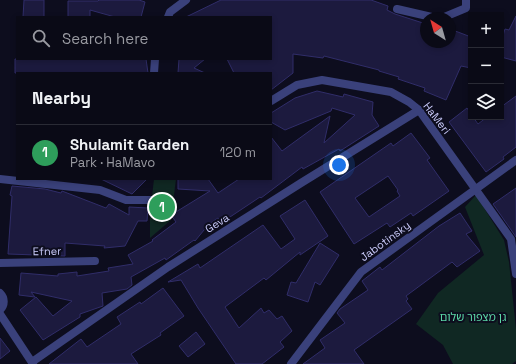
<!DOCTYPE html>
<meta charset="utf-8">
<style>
body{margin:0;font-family:"Space Grotesk","Noto Sans Hebrew",sans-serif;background:#181823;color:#f1f3f6}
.controls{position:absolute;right:12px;top:12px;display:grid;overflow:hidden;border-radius:0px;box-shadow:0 2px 6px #0003}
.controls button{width:36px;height:36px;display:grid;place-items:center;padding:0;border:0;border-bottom:1px solid #2a2b35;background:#0a0a16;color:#f1f3f6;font:20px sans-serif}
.compass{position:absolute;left:420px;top:12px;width:36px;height:36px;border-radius:50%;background:#0a0a16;box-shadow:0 2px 6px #0003;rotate:323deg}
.you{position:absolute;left:339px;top:165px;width:14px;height:14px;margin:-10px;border:3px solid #fff;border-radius:50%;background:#1a73e8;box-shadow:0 0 0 6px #1a73e833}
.badge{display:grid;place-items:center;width:26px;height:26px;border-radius:50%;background:#09ece2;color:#fff;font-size:13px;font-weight:700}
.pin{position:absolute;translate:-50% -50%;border:2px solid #fff;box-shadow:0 1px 4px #0006}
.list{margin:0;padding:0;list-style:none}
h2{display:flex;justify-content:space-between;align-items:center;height:52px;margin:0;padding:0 16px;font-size:17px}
h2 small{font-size:13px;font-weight:400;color:#999aa1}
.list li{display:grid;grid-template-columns:26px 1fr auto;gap:12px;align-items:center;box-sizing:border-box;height:56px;padding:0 16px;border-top:1px solid #2a2b35}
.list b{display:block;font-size:15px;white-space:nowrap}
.list p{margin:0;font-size:13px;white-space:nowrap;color:#999aa1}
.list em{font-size:13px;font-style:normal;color:#999aa1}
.icon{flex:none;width:22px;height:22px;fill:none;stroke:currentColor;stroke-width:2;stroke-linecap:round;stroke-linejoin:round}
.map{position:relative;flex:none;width:516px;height:364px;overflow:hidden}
.search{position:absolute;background:#0a0a16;box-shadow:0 2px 6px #0003;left:16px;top:16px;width:256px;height:44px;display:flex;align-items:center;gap:10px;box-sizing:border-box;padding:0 14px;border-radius:0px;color:#999aa1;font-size:15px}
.panel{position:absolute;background:#0a0a16;box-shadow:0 2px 6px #0003;left:16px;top:72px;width:256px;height:108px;border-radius:0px}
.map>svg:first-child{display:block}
.green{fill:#102823}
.building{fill:#1c1a3e;stroke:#302d69;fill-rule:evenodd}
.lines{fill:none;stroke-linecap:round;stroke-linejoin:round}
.minor{stroke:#3a417b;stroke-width:8}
.labels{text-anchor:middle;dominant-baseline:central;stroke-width:4;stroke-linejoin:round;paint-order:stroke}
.street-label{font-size:11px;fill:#cccdfd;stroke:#0d0d1e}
.park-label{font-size:11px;fill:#5cd9a8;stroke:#0d0d1e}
</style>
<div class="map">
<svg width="516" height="364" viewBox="0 0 516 364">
<rect width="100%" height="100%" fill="#0d0d1e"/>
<g class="green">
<path d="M154,179h22l-5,41 -21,18v-24z"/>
<path d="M476,195l28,45 5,22 7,67v32l-4,3h-59l-10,-19 -27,-21 22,-31 46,-38 -19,-48z"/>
</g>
<g class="building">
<path d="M24,0h20v17h-21z"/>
<path d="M99,0h40l6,2 -4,15h-26l-25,-7v7h-22v-16h30z"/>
<path d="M221,0h150l17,6 -1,4 8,4 31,10v18h24v-13l21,8v31l-10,-2 -15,34 -22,-9 1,-3 -27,-9 1,-2 -20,-6v-1l-55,-14 -1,2 -30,-4v19l-22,17v-17h-37l-7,-14h44v-42h-85z"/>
<path d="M516,16v45l-15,-4v-18h1l3,-10 4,1z"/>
<path d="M15,59h131l2,14h-133z"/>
<path d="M179,59h26l-11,9 11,5h-27z"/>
<path d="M317,91l26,6 1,-3 29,8 -1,13 7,11 -39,25 -1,-2 -36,20 -1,-2 -41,31 -1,-1 -39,26 -3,-5 -9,6 -14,17 -1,-1 -28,20 -1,-2 -34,19 1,8 -5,4 -25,4 1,13 -23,8v3l-37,23 -23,-30 16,-13 17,19 19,-15 -41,-9 4,5 -16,-2 2,-22 37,3v-2l19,-2v4l32,-5 -1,-3 25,-4 -5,-9 25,-14 -1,-1 24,-18 -5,-7 39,-24 -32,-2v-10h30l10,14 21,-14h32v-42l11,14 48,-35 -6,27 31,-28 -23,-7 -1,3 -46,19 -14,-8v-9l24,-15z"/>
<path d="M516,96v51l-13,10 1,2 -18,13 -37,-50 18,-14 4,6v3h2l5,7 9,-7h14v-10z"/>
<path d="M411,133l19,25 -3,2 22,31 -36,25 -2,-3 -21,14 -3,-4 -33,21 -34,-52 71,-49 2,3zM388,176l10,14 -1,1 3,5 -31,21 -14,-19z"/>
<path d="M101,179h46l-15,15z"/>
<path d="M12,186l33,3 16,4 1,-2 44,17 3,-4 20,11v-8l19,1 -1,13h-9l-13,25 -21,2 1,-2 -40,-3v13l-57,-2 4,-58 -2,-1z"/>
<path d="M516,188v49l-23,-33z"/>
<path d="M305,200l23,36 -28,19v-3l-34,28 -2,-2 -39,29 14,21 22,-20 3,5 5,-3 8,9 5,-3 10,15 -12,11 4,5 -22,17h-26l-38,-56 -17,-28 -13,2 30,-18 2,4 63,-43 18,24 14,-10 -15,-23z"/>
<path d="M460,213l12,18 -6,3 14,17 -23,16 -5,-5 -46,34 2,3 -2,2 6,8 -58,41 10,14h-61l22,-16 -5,-8 25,-17 -8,-10 3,-4 28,-19 -6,-9 18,-14 2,3 57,-44z"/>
<path d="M320,243l19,12 -19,30 -5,-3 -7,20 -21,-7 4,-13 5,1z"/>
<path d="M163,288l21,28 -24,17 1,2 -30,19 7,10h-89l32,-25 6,8 34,-23 -4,-7 23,-15 1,2z"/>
<path d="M196,332l9,12 -17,13 -9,-11z"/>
<path d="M0,338l10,13 -10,8z"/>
</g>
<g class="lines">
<g class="minor">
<path d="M397,9l39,9"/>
<path d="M168,17l2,-5 16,-12"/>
<path d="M442,18l24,-10v-8"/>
<path d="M154,73l1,-14"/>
<path d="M271,101l26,-16 25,-5 69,12 18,10 10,8 7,10 85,119 5,35"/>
<path d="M0,179l100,11 26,10h26"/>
<path d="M0,263l95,-2"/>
<path d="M0,293c5,5 5,12 0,17"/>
<path d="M0,314l33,50"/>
<path d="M32,362l136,-95 133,-84 118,-73"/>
<path d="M291,364l70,-92 155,-112"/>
</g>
</g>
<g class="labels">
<g class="street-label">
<text transform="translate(437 118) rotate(52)">HaMeri</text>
<text transform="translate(217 223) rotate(-32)">Geva</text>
<text transform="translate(385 241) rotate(-36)">Jabotinsky</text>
<text transform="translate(47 251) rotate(-1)">Efner</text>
</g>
<g class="park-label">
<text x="473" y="317">גן מצפור שלום</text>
</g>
</g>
</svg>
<div class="controls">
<button>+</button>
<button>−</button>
<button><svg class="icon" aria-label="layers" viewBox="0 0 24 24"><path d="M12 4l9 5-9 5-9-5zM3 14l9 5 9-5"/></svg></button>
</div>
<svg class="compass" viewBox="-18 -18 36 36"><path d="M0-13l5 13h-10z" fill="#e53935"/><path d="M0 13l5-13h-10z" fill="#999aa1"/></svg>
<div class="you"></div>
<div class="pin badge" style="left:162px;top:207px;background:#2e9e5b">1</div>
<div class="search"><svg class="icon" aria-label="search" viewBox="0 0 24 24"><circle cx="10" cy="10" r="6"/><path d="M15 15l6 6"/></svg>Search here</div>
<section class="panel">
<h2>Nearby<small></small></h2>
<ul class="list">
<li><span class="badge" style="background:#2e9e5b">1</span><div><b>Shulamit Garden</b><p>Park · HaMavo</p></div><em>120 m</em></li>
</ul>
</section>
</div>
